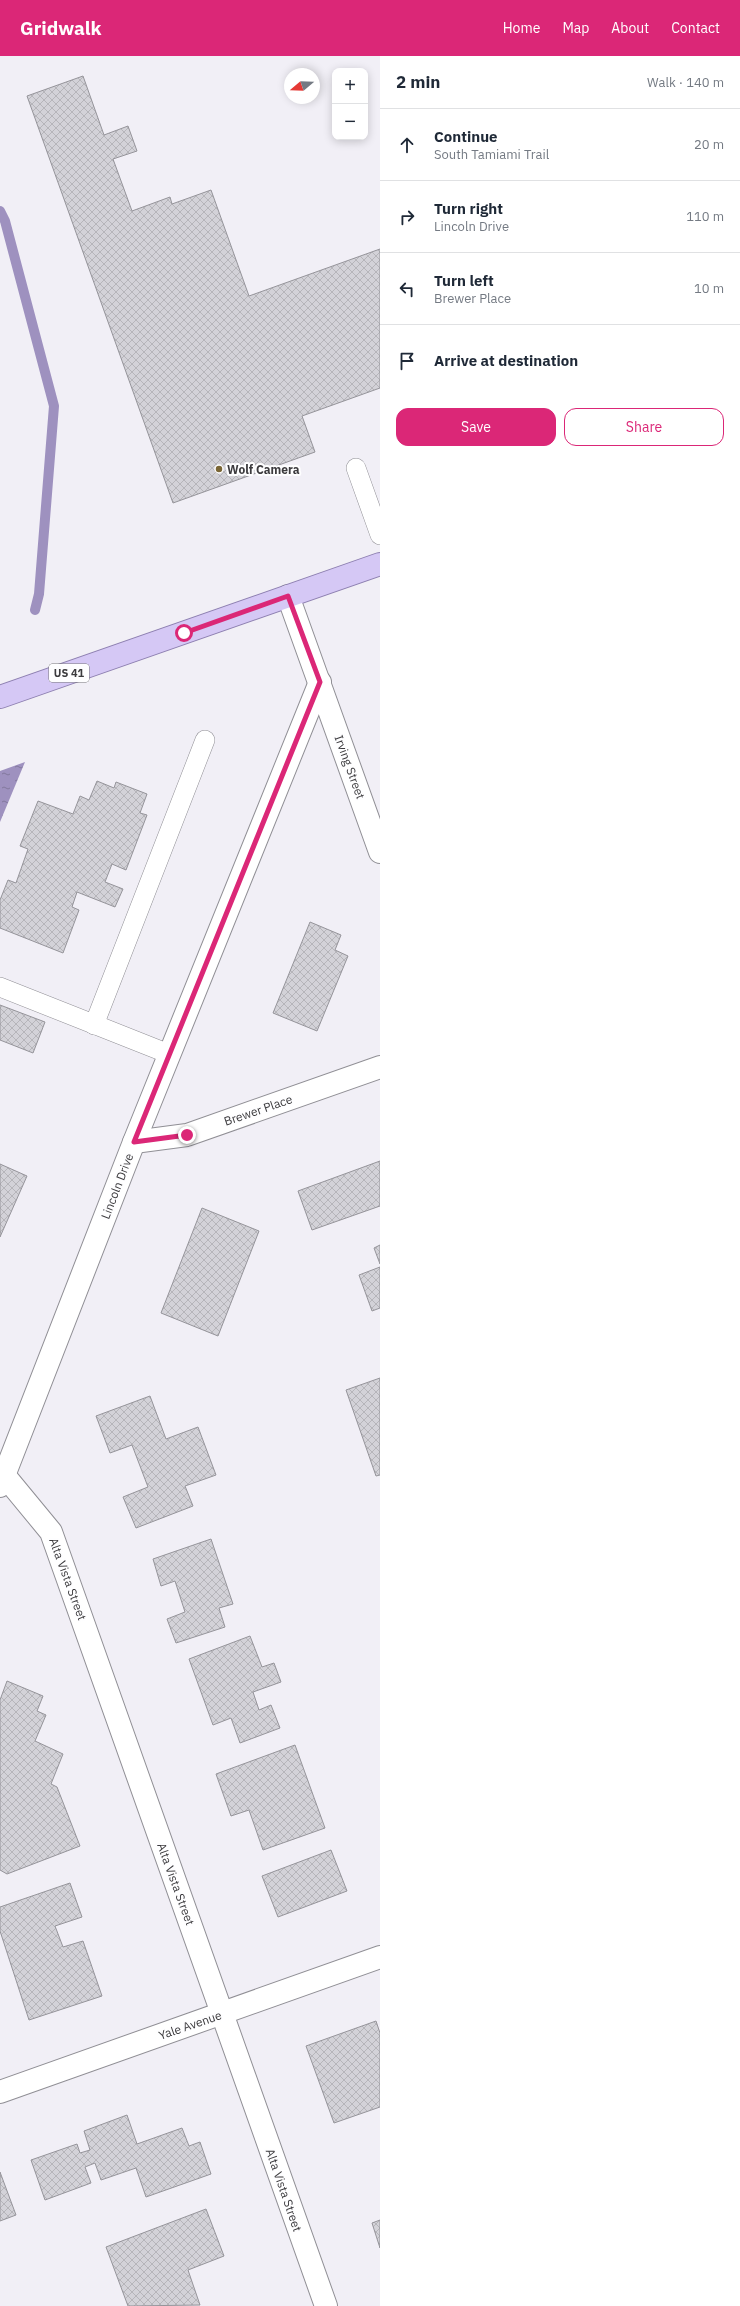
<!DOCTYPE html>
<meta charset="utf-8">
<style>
body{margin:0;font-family:"IBM Plex Sans",sans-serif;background:#f6f6f7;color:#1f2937}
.controls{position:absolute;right:12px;top:12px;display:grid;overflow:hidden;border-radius:8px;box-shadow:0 2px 10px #0003}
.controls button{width:36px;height:36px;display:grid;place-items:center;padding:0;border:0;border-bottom:1px solid #e0e1e3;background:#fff;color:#1f2937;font:20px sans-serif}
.compass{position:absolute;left:284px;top:12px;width:36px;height:36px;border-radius:50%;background:#fff;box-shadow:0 2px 10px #0003;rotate:251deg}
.stop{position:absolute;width:12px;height:12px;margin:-9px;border:3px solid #db2777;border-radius:50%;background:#fff}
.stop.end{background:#db2777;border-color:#fff;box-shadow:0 1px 4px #0008}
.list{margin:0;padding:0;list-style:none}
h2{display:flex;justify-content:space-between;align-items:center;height:52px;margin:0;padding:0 16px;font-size:17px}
h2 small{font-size:13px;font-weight:400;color:#747a83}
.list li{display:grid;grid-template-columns:26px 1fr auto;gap:12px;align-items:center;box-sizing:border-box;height:72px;padding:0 16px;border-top:1px solid #e0e1e3}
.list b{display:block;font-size:15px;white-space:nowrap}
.list p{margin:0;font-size:13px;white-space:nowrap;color:#747a83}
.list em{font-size:13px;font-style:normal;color:#747a83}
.actions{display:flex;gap:8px;padding:12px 16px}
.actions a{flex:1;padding:9px 0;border:1px solid #db2777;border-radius:12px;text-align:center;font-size:14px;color:#db2777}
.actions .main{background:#db2777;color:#fff}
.icon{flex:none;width:22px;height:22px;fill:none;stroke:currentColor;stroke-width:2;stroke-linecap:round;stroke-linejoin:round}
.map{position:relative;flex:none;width:380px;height:2250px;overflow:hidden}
header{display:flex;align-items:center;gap:24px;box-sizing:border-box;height:56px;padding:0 20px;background:#db2777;color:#fff}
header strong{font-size:19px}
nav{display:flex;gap:22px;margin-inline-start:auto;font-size:14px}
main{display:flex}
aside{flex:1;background:#fff}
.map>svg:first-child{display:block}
.water{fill:url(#water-ripples)}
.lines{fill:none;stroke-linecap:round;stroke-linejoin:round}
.stream{stroke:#9e91bf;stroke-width:10}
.building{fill:url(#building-cross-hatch);stroke:#95949a}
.lane-casing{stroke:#908f95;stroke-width:20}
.street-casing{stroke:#908f95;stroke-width:24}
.primary-casing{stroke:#8d7fb0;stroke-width:24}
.lane{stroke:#fff;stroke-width:19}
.street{stroke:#fff;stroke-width:22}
.primary{stroke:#d5c8f5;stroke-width:22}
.route{stroke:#db2777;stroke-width:5}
.poi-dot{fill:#7a6635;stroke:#fefeff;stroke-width:1.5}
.labels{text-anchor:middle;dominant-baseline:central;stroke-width:4;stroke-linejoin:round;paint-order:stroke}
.shield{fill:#fefeff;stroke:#767678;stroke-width:1}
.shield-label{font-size:11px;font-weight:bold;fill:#3c3b3e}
.poi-label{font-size:12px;font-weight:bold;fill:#3c3b3e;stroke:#fefeff;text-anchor:start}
.street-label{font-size:12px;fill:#3c3b3e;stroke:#fefeff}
</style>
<header>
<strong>Gridwalk</strong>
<nav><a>Home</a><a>Map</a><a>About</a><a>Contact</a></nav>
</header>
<main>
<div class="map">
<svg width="380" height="2250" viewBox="0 0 380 2250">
<defs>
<pattern id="water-ripples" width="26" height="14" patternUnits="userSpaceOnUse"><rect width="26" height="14" fill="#9e91bf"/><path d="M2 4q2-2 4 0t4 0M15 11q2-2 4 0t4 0" fill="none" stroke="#82789d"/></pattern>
<pattern id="building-cross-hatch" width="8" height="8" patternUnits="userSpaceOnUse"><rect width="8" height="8" fill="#d3d2d8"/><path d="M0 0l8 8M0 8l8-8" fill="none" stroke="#b6b5ba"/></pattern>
</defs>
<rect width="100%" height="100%" fill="#f1eff6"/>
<path class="water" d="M25,706l-25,60v-51z"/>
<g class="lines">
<path class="stream" d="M0,155l5,10 49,185 -15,188 -4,16"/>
</g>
<g class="building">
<path d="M83,20l21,59 24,-9 9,25 -24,8 19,52 38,-14 2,7 39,-14 38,106 131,-47v139l-78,28 13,36 -142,51 -146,-407z"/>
<path d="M97,725l17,7 2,-6 31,12 -7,19 7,2 -21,55 -14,-6 -7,18 18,7 -8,18 -38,-15 -5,15 7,3 -16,43 -63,-25v-28l8,-20 8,3 12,-34 -8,-3 18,-45 35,13 7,-18 9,4z"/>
<path d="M310,866l31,13 -6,15 13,6 -31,75 -44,-18z"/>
<path d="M0,949l45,17 -12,31 -33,-13z"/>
<path d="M380,1105v45l-68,24 -14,-39z"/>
<path d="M0,1108l27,12 -27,61z"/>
<path d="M202,1152l57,23 -41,105 -57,-23z"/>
<path d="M380,1189v19l-6,-16z"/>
<path d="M380,1211v41l-8,3 -13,-36z"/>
<path d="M380,1322v97l-4,1 -30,-86z"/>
<path d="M150,1340l16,43 32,-12 18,48 -31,11 8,20 -57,22 -13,-31 25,-10 -16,-42 -22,8 -14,-37z"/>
<path d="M211,1483l22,65 -14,4 6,19 -49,16 -9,-24 18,-7 -10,-31 -14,5 -8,-27z"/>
<path d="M250,1580l12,31 12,-4 7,19 -28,10 6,18 12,-5 9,23 -40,15 -9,-25 -18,7 -24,-66z"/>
<path d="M7,1625l36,15 -6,15 9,4 -11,26 28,13 -12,30 6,3 23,59 -73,28 -7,-4v-170z"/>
<path d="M295,1689l30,83 -62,22 -14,-40 -18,6 -15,-42z"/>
<path d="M331,1794l16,41 -69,26 -16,-41z"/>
<path d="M70,1827l12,34 -27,9 8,21 20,-6 19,55 -73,24 -29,-89v-24z"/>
<path d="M376,1965l4,12v74l-46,16 -28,-77z"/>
<path d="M127,2059l10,29 45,-16 7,18 11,-4 11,32 -65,23 -10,-29 -35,12 -6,-17 -10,4 6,16 -46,17 -14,-40 46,-16 3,9 10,-3 -6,-19z"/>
<path d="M0,2116l16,43 -16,6z"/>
<path d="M206,2153l18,47 -36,14 12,35 -72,1 -22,-59z"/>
<path d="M380,2164v28l-8,-25z"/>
</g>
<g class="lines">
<g class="lane-casing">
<g id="lane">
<path d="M356,412l24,67"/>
<path d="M0,931l169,67"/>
<path d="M94,969l111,-285"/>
</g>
</g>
<g class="street-casing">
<g id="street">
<path d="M288,540l92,256"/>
<path d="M134,1086l53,-7 193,-68"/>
<path d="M4,1419l47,57 275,774"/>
<path d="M0,1430l134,-344 186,-460"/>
<path d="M0,2036l380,-135"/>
</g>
</g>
<g class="primary-casing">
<path id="primary" d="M0,641l380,-133"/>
</g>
<use href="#lane" class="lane"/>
<use href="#street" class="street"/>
<use href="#primary" class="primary"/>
</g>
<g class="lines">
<path class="route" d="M184,577l104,-37 32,86 -186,460 53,-7"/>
</g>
<circle class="poi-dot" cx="219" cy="413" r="4"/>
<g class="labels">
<rect class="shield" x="49" y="608" width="40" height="18" rx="3"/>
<g class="shield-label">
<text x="69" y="617">US 41</text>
</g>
<g class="poi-label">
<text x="227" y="413">Wolf Camera</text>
</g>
<g class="street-label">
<text transform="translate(350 711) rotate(70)">Irving Street</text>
<text transform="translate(258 1054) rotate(-19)">Brewer Place</text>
<text transform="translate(117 1130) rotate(-69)">Lincoln Drive</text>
<text transform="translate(68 1523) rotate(70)">Alta Vista Street</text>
<text transform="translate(176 1828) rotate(70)">Alta Vista Street</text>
<text transform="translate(190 1969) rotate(-19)">Yale Avenue</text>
<text transform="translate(284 2134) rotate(71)">Alta Vista Street</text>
</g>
</g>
</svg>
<div class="controls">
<button>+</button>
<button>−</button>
</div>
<svg class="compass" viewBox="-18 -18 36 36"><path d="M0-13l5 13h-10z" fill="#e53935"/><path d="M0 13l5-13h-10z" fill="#747a83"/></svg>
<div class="stop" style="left:184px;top:577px"></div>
<div class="stop end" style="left:187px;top:1079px"></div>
</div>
<aside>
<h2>2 min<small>Walk · 140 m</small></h2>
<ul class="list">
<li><svg class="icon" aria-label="ahead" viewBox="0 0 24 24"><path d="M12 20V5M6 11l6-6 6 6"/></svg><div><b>Continue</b><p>South Tamiami Trail</p></div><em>20 m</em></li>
<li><svg class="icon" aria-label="right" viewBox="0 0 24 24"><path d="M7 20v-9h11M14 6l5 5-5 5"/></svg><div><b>Turn right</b><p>Lincoln Drive</p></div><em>110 m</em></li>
<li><svg class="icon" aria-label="left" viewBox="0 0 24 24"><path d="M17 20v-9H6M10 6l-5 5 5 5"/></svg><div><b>Turn left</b><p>Brewer Place</p></div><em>10 m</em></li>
<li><svg class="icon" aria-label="arrive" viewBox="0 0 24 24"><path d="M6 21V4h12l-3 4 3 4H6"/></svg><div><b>Arrive at destination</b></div></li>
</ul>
<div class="actions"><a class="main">Save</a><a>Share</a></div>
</aside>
</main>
